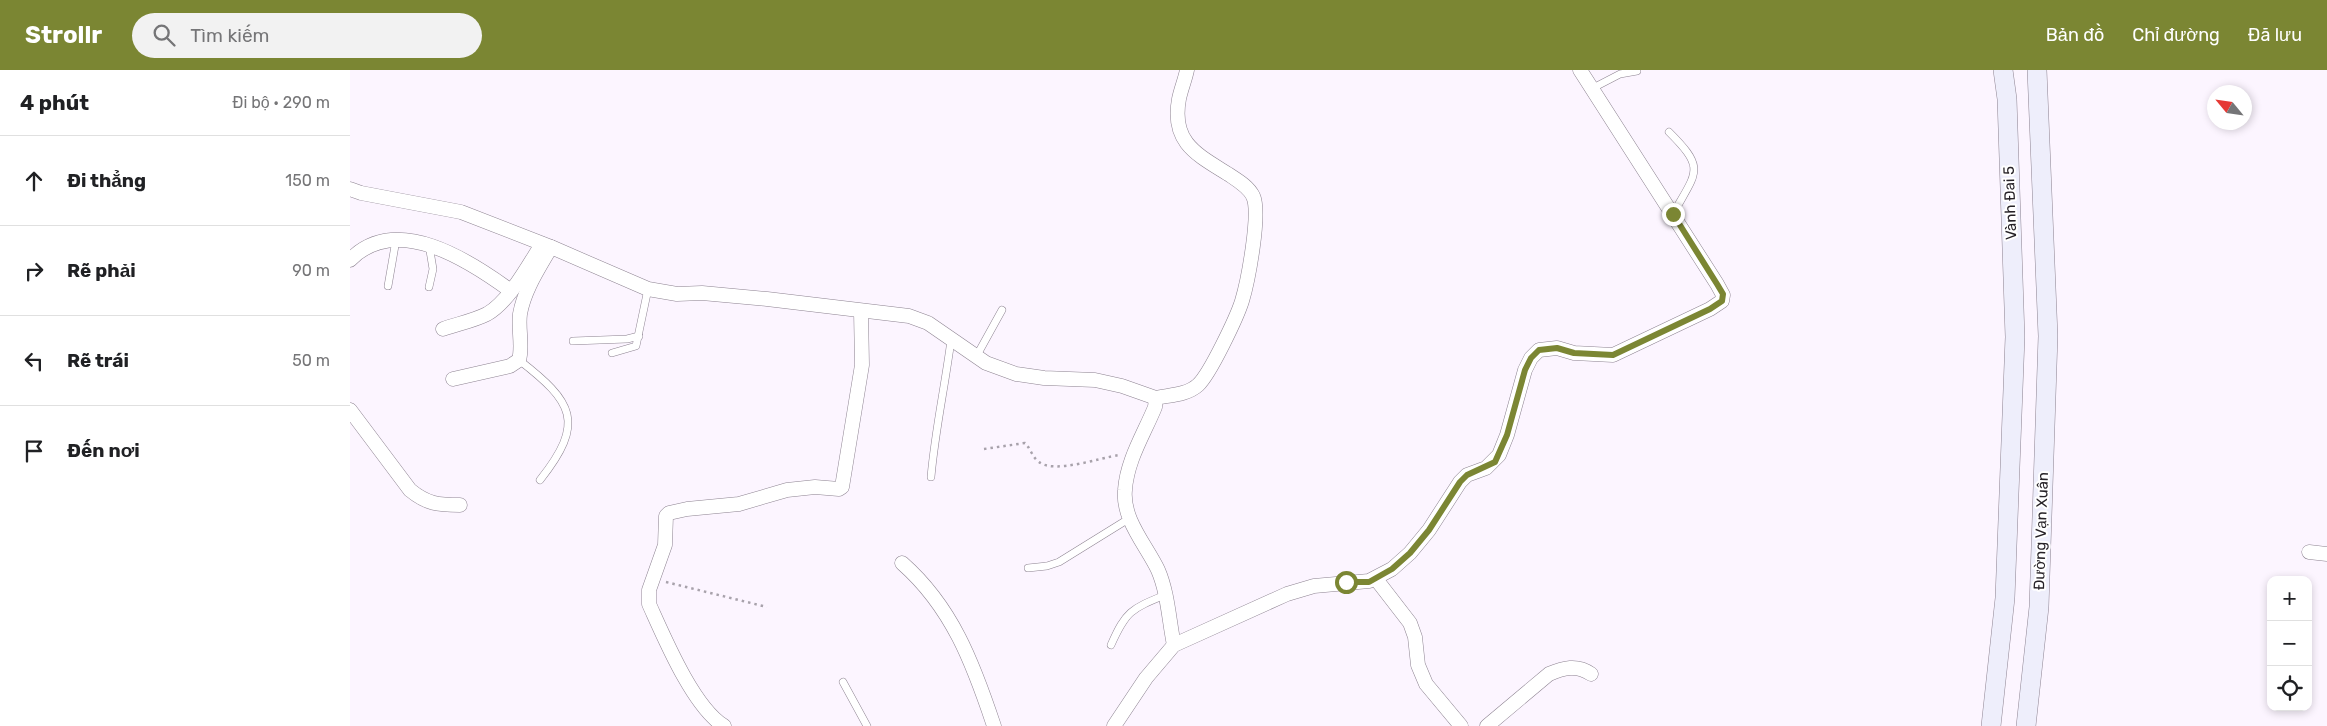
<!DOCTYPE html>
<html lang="vi">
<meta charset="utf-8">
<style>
body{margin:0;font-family:Rubik,sans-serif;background:#f2f2f2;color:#202124}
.controls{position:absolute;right:15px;bottom:15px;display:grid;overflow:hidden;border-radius:10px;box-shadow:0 2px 8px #0003}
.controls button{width:45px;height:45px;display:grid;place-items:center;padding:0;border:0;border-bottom:1px solid #e0e0e0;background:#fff;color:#202124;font:25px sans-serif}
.compass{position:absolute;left:1857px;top:15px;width:45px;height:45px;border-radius:50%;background:#fff;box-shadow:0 2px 8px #0003;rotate:299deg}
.stop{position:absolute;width:15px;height:15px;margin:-11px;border:4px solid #7b8633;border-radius:50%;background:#fff}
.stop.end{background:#7b8633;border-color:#fff;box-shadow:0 1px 5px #0008}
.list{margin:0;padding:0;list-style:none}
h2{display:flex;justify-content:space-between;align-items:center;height:65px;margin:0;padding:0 20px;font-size:21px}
h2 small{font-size:16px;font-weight:400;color:#757577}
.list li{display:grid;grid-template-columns:32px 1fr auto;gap:15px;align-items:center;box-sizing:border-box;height:90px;padding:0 20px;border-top:1px solid #e0e0e0}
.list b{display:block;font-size:19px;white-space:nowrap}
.list em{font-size:16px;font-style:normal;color:#757577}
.icon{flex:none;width:28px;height:28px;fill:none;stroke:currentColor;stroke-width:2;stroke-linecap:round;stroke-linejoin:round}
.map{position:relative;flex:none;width:1977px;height:656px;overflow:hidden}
header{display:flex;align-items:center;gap:30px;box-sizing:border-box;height:70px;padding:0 25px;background:#7b8633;color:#fff}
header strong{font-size:24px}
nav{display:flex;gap:28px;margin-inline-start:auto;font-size:18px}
.search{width:350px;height:45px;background:#f2f2f2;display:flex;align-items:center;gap:12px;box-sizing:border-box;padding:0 18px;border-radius:28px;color:#757577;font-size:19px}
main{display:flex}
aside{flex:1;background:#fff}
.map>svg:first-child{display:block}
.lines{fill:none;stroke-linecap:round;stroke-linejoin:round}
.lane-casing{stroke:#8d8391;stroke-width:8}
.street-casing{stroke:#8d8391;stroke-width:15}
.secondary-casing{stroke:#8d8391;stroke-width:20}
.path{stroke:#a8a2ab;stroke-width:2.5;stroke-dasharray:2.5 4;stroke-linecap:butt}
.lane{stroke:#fff;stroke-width:7}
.street{stroke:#fff;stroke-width:14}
.secondary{stroke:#eeeefb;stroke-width:19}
.route{stroke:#7b8633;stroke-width:6}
.labels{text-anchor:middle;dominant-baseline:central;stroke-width:4;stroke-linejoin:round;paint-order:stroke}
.street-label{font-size:15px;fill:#262227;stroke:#fff}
</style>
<header>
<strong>Strollr</strong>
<div class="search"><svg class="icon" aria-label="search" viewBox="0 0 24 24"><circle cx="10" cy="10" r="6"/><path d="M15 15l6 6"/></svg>Tìm kiếm</div>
<nav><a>Bản đồ</a><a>Chỉ đường</a><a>Đã lưu</a></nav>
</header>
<main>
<aside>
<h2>4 phút<small>Đi bộ · 290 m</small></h2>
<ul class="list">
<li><svg class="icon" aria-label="ahead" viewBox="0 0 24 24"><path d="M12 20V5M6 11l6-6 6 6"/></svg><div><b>Đi thẳng</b></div><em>150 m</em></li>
<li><svg class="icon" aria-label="right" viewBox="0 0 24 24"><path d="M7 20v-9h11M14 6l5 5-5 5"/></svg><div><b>Rẽ phải</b></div><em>90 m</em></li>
<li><svg class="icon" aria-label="left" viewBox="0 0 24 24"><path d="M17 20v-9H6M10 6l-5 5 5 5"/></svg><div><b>Rẽ trái</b></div><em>50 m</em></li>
<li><svg class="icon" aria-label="arrive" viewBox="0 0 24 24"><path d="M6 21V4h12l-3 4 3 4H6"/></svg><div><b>Đến nơi</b></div></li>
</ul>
</aside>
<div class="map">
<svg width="1977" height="656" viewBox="0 0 1977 656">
<rect width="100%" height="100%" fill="#fcf5ff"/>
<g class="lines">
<g class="lane-casing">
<g id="lane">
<path d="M1243,18l27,-14 17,-3"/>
<path d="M1319,62c37,37 28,39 4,82"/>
<path d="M79,175l4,24 -4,18"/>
<path d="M38,216l8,-46"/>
<path d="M223,271l54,-2 12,-3"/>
<path d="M262,283l24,-7 12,-57"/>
<path d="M626,287l26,-47"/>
<path d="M169,290c54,42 67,62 21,120"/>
<path d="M581,407c4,-46 14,-91 20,-137"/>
<path d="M678,498l19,-2 12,-4 71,-44"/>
<path d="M761,575c15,-34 20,-36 54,-50"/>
<path d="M493,612l24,44"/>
</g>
</g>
<g class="street-casing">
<g id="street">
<path d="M0,119l11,4 100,19 90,35 97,42 29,5 25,-1 65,6 142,17 19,7 58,40 30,11 28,4 51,2 27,6 34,12"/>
<path d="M0,190c46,-48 120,1 161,31"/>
<path d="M93,259c14,-5 30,-8 44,-15 22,-12 42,-50 55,-70"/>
<path d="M103,309l57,-13 9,-6c4,-13 -1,-31 1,-46 4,-24 19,-46 31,-67"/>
<path d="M0,340l60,80c17,14 28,15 50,15"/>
<path d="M1959,482l18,2"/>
<path d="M552,493c50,44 71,100 92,163"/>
<path d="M1026,509l34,44 5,14 3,28 8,19 35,42"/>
<path d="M824,575c-5,-24 -6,-52 -16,-75 -12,-25 -36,-51 -33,-80 2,-30 19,-56 30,-83l1,-9c14,-3 31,-3 42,-13 12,-11 39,-68 44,-84 6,-20 19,-88 11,-105 -5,-10 -16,-16 -25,-22 -32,-20 -57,-32 -49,-75 2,-10 6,-19 8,-29"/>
<path d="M374,656c-31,-19 -60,-89 -75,-122v-14l16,-45 1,-29 3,-3 18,-4 52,-5 48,-14 28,-3 24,2 3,-2 20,-122 -1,-54"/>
<path d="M764,656l32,-48 28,-33 113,-51 27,-8 55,-5 23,-12 18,-16 19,-23 31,-48 7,-7 19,-7 13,-13 8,-20 18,-65 6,-12 8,-8 18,-2 17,5 39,2 97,-46 12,-8 1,-6 -6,-11 -137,-214"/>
<path d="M1137,656l62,-52c14,-6 28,-10 42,0"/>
</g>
</g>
<g class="secondary-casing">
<g id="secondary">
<path d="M1641,656l14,-128 10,-261 -8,-238 -4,-29"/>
<path d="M1676,656l13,-119 9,-271 -11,-266"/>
</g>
</g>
<g class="path">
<path d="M634,379l41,-6c6,6 7,14 14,19 14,12 61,-4 80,-7"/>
<path d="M316,512l101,25"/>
</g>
<use href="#lane" class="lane"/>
<use href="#street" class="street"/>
<use href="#secondary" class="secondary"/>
</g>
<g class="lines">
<path class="route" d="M996,512h23l23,-13 18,-16 19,-23 31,-48 7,-7 28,-13 12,-27 18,-65 6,-12 8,-8 18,-2 17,5 39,2 97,-46 12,-8 1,-7 -6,-10 -44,-70"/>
</g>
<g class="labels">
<g class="street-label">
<text transform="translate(1660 133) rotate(-92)">Vành Đai 5</text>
<text transform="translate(1691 461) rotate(-88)">Đường Vạn Xuân</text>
</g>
</g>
</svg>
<div class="controls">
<button>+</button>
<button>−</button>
<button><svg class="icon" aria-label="locate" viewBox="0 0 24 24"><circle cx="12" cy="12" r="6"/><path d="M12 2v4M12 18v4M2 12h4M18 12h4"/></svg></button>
</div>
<svg class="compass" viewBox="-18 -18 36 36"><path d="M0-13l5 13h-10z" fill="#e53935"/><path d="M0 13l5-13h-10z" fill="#757577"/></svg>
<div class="stop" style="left:996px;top:512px"></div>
<div class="stop end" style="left:1323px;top:144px"></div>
</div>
</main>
